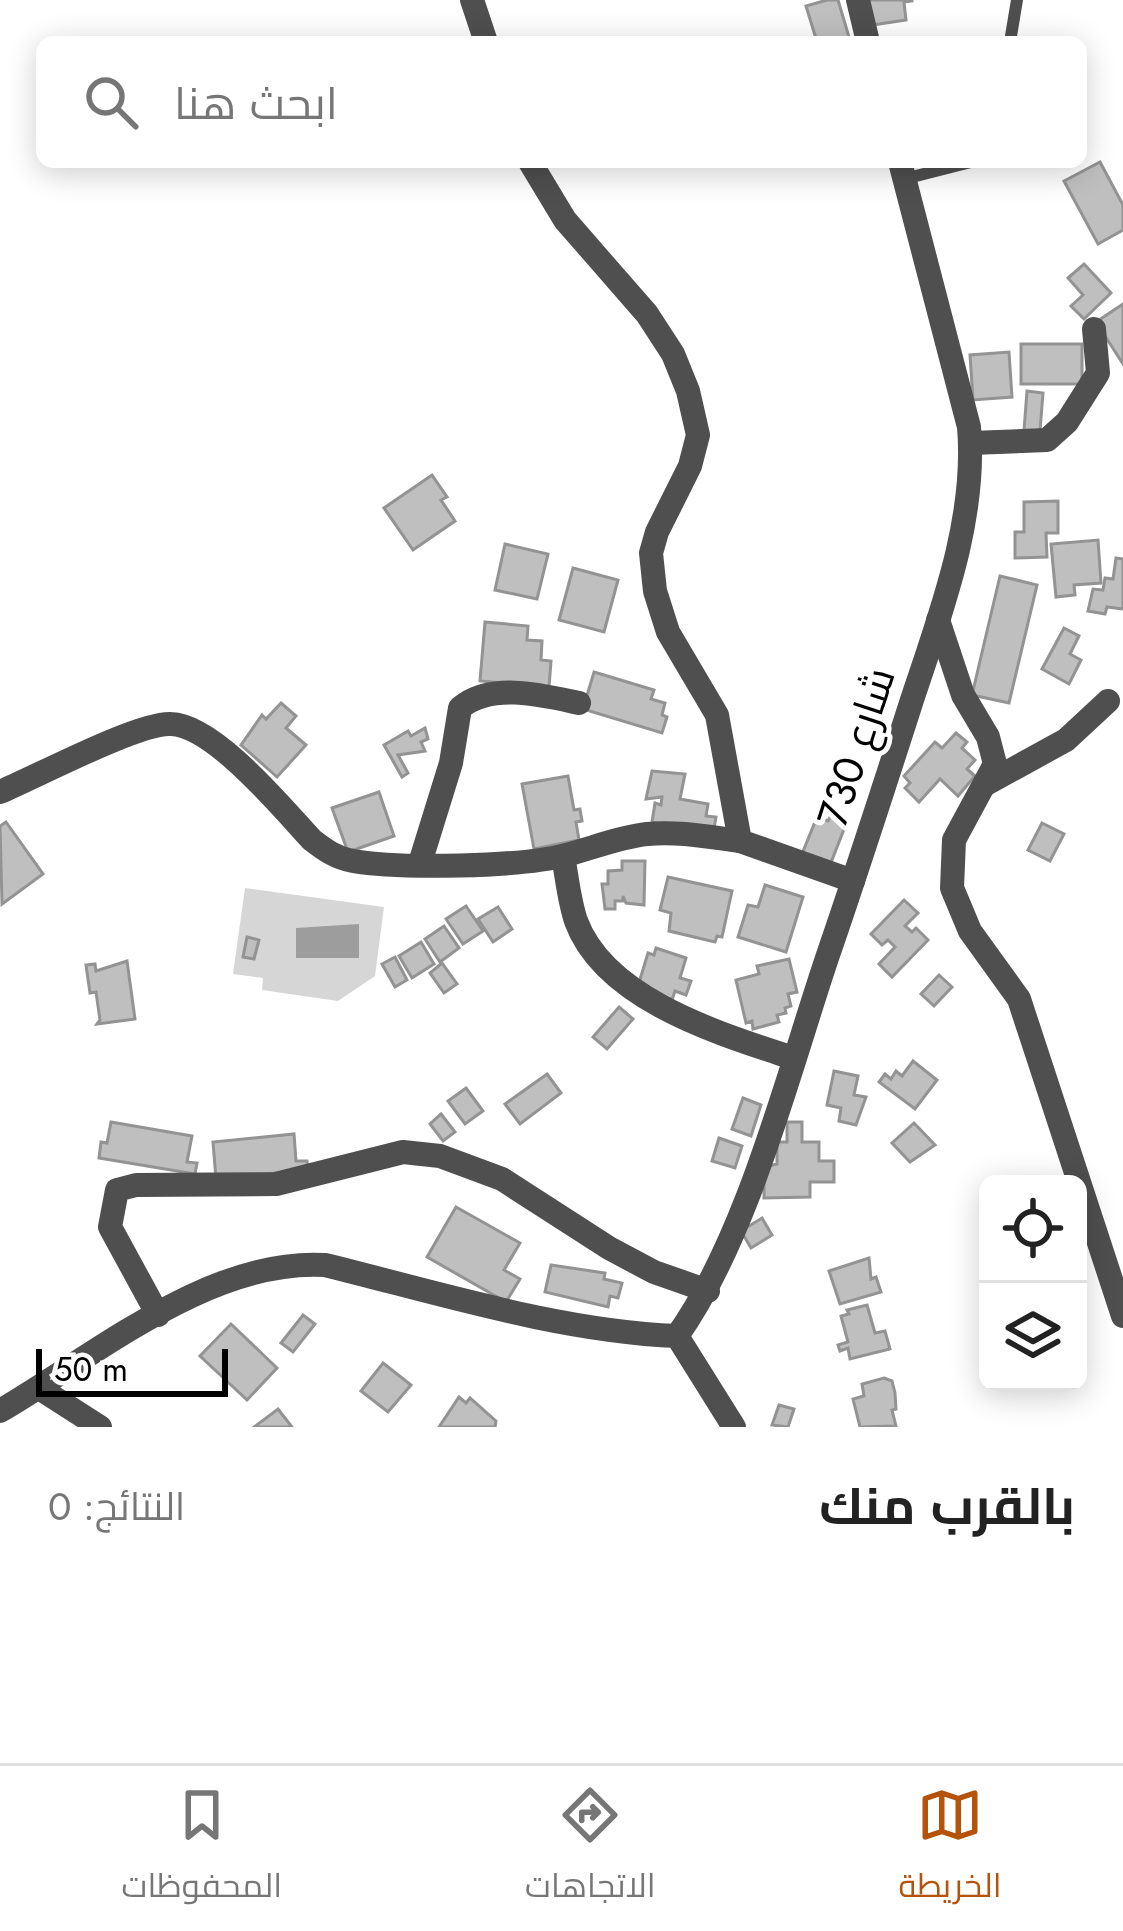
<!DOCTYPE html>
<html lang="ar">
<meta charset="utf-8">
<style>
body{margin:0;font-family:Jost,Cairo,sans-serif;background:#f2f2f2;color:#222;direction:rtl}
.controls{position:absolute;right:36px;bottom:36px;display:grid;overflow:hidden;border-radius:18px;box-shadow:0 6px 30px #0003}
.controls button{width:108px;height:108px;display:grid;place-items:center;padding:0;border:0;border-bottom:3px solid #e0e0e0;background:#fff;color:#222;font:60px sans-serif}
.scale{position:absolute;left:36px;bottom:30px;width:192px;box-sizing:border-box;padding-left:12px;border:6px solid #000;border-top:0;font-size:33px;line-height:42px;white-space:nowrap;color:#000;-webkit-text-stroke:9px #fff;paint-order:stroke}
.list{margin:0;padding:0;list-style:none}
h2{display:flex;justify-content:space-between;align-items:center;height:156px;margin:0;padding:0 48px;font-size:51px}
h2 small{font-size:39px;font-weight:400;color:#767676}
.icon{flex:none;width:66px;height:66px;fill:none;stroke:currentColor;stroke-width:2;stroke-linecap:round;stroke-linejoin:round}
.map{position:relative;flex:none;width:1123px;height:1427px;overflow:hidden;direction:ltr}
.search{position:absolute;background:#fff;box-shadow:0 6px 30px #0003;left:36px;right:36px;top:36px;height:132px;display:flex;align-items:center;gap:30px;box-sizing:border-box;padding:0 42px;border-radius:18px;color:#767676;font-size:45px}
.sheet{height:336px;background:#fff}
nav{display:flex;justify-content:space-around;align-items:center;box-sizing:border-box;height:168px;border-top:3px solid #e0e0e0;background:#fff;font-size:33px;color:#767676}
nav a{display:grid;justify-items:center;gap:6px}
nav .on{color:#b45309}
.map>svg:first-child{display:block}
.green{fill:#d6d6d6}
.water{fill:#9d9d9d}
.building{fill:#bfbfbf;stroke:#939393;stroke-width:3}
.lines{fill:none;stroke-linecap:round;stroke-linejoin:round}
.service{stroke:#4f4f4f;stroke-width:12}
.minor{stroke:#4f4f4f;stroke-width:24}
.tertiary{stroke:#4f4f4f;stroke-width:24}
.labels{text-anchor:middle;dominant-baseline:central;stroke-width:10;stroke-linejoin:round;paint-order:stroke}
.street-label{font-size:42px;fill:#000;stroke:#fff}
</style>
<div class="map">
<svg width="1123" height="1427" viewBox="0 0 1123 1427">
<rect width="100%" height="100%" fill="#fff"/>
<path class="green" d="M245,888l139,19 -9,69 -37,25 -76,-11 1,-12 -30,-4z"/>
<path class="water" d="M359,924v34h-63v-30z"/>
<g class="building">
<path d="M827,0h11l11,37 -9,5h-23l-11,-36z"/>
<path d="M862,0h50v1l-8,1 2,18 -40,6z"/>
<path d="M1100,162l23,43v25l-25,14 -34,-63z"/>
<path d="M1084,264l27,29 -27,26 -13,-13 12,-11 -15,-17z"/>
<path d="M1123,304v60l-27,-42z"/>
<rect x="1021" y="344" width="61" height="40"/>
<path d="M1009,352l3,45 -39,3 -3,-45z"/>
<path d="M1027,391l16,2 -3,38 -16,-1z"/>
<path d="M432,475l15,22 -6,3 14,21 -42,29 -29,-42z"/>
<path d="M1058,501v32h-12l1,24 -32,1v-26h9v-30z"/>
<path d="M1098,540l3,43 -27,2 1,10 -19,2 -5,-53z"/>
<path d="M505,544l43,10 -11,45 -42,-9z"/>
<path d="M1116,558l7,1v50l-16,-2 -2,7 -17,-3 5,-22 10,1 2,-12 8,1z"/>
<path d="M573,568l45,12 -14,52 -45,-12z"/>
<path d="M1000,576l37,9 -28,118 -37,-8z"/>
<path d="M485,622l43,4 -1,14 15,1 -1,19 10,1 -2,26 -69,-6z"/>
<path d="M1064,628l15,8 -9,18 11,6 -12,24 -27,-15z"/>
<path d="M594,672l60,18 -3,9 14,4 -3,12 5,2 -5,16 -79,-24z"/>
<path d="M281,703l15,13 -10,12 20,17 -29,32 -36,-32 21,-30 4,4z"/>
<path d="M425,728l3,11 -7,3 4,9 -27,4 10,18 -6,4 -18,-32 24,-14 3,5z"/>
<path d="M956,733l11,9 -5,6 13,12 -8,9 8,7 -17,20 -18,-17 -21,23 -14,-14 5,-5 -6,-7 31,-34 7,6z"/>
<path d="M652,771l33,3 -5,25 28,5 -2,12 10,1 -3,17 -61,-12 3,-19 6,2 1,-8 -16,2z"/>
<path d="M568,776l6,34 6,-1 2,12 -6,1 3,18 -45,9 -12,-65z"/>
<path d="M379,792l15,44 -46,16 -16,-44z"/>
<path d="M832,813l16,6 -18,46 -28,-11 15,-37 11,4z"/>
<path d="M6,822l37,52 -41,30 -2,-78z"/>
<path d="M1042,823l22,11 -14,27 -22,-11z"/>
<path d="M622,861h23l-1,44 -18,-2 -3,-7v5h-8v8h-10l-3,-25h6v-13l14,-1z"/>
<path d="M668,877l64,14 -10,46 -5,-1 -2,6 -46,-11 2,-18 -11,-3z"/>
<path d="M765,885l38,12 -17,55 -48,-15 10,-32 10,2z"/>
<path d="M904,900l14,13 -13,13 7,6 4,-4 12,12 -36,37 -13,-13 16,-17 -7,-7 -6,5 -11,-11z"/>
<path d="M466,906l17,25 -20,13 -17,-25z"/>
<path d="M498,907l14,22 -19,13 -15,-23z"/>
<path d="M444,926l15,22 -19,14 -15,-23z"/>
<path d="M247,937l12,3 -5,19 -11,-2z"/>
<path d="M421,942l13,22 -22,14 -13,-22z"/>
<path d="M656,948l30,10 -6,20 11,3 -5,14 -11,-4 -3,9 -34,-14 10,-33 6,2z"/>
<path d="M395,957l12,23 -12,7 -13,-23z"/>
<path d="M789,959l8,33 -9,2 3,12 -6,2 1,5 -9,2 2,7 -26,7 -1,-8 -6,2 -10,-43 23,-6 -2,-8z"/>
<path d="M127,961l8,58 -38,5 3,-4 -4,-28 -6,1 -4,-28 9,-1 1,7z"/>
<path d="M442,963l15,21 -13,9 -14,-20z"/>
<path d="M939,975l13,12 -18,19 -13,-12z"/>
<path d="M619,1007l14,12 -26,30 -14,-12z"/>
<path d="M913,1061l24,19 -22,29 -36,-27 6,-8 6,5 5,-8 6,5z"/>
<path d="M834,1071l24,5 -4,19 12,2 -10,28 -17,-4 2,-13 -14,-3z"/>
<path d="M547,1074l14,19 -41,31 -15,-20z"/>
<path d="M466,1088l17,23 -18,13 -17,-23z"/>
<path d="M743,1098l18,7 -10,31 -19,-7z"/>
<path d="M441,1114l14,18 -12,9 -13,-17z"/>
<path d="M111,1122l81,14 -5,26 10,1 -2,11 -96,-16 2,-16 6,1z"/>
<path d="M787,1122h15v20h17v19h15v21h-24v15l-46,1v-31l13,-3v-22h10z"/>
<path d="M914,1123l21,22 -25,17 -18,-19z"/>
<path d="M294,1134l2,27h11l1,9 -92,9 -3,-37z"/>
<path d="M719,1138l23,8 -7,22 -23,-7z"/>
<path d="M456,1207l64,36 -16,27 16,9 -14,23 -79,-45z"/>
<path d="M762,1218l10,17 -21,13 -10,-17z"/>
<path d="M869,1258l2,21 5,-2 5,15 -41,12 -11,-33z"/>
<path d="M551,1265l54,8 -1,6 18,4 -4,15 -8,-2 -2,11 -63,-15z"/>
<path d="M867,1305l8,28 10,-2 5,18 -40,10 -2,-11 -8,3 -2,-6 10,-3 -7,-26 8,-2 -2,-4z"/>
<path d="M303,1315l12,9 -22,28 -12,-9z"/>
<path d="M231,1324l46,44 -30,32 -47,-44z"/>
<path d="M383,1363l28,22 -23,27 -27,-21z"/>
<path d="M884,1378l8,3 3,12 1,16 -4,1 4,16 -36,1 -7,-28 11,-3 -2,-12z"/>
<path d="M459,1397l7,6 4,-5 26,23 -1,6h-56z"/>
<path d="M779,1405l15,4 -6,18 -16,-2z"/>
<path d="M278,1409l14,18h-38z"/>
</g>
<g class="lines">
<g class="service">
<path d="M1010,42l7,-42"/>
<path d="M904,179l67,-17"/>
</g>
<g class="minor">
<path d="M472,0l14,42"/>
<path d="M858,0l10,42"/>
<path d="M530,162l35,58 82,94 26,40 15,37 10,44 -8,31 -33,66 -6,21 4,38 13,41 49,83 23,126 113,40"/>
<path d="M971,443l76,-3 20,-18 31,-49 -4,-44"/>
<path d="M938,620l25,75 25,42 7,27 -41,76 -2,48 18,43 49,68 104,317"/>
<path d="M986,784l80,-44 42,-39"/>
<path d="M0,792c36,-15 139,-70 171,-68 43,1 112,85 141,116 13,10 24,18 41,21 46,8 168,6 213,-6 27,-7 53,-18 81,-21 31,-3 62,3 93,7"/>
<path d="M563,856c4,21 6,44 13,65 29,79 145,113 217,137"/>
<path d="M420,863l31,-100 9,-55c31,-26 82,-13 119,-5"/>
<path d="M158,1315l-48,-88 7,-37 19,-5 140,-1 127,-32 37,4 62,23 107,69 45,24 54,19"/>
<path d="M677,1336c71,-100 111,-263 151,-381 29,-84 56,-168 83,-252 29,-88 66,-183 58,-276l-69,-265"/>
<path d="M39,1388l61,39"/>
</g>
<path class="tertiary" d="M0,1411c96,-56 210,-153 325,-146 114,28 234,66 352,71l57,91"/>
</g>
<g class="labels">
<g class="street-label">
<text transform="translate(856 747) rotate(-72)">شارع 730</text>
</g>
</g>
</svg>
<div class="controls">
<button><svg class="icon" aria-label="locate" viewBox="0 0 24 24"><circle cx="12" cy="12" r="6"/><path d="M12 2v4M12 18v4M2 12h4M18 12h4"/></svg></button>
<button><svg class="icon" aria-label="layers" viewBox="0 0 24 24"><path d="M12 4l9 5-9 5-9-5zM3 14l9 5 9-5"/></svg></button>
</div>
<div class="scale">50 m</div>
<div class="search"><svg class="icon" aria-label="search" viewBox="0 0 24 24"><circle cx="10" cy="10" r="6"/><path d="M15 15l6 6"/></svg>ابحث هنا</div>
</div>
<section class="sheet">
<h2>بالقرب منك<small>النتائج: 0</small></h2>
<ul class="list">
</ul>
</section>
<nav>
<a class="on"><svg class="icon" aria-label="map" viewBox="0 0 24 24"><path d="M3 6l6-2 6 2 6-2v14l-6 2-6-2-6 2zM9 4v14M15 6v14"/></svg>الخريطة</a>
<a><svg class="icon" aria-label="directions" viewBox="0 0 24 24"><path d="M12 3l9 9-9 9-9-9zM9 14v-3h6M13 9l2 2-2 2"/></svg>الاتجاهات</a>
<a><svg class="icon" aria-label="saved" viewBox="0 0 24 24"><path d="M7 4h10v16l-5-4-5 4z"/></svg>المحفوظات</a>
</nav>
